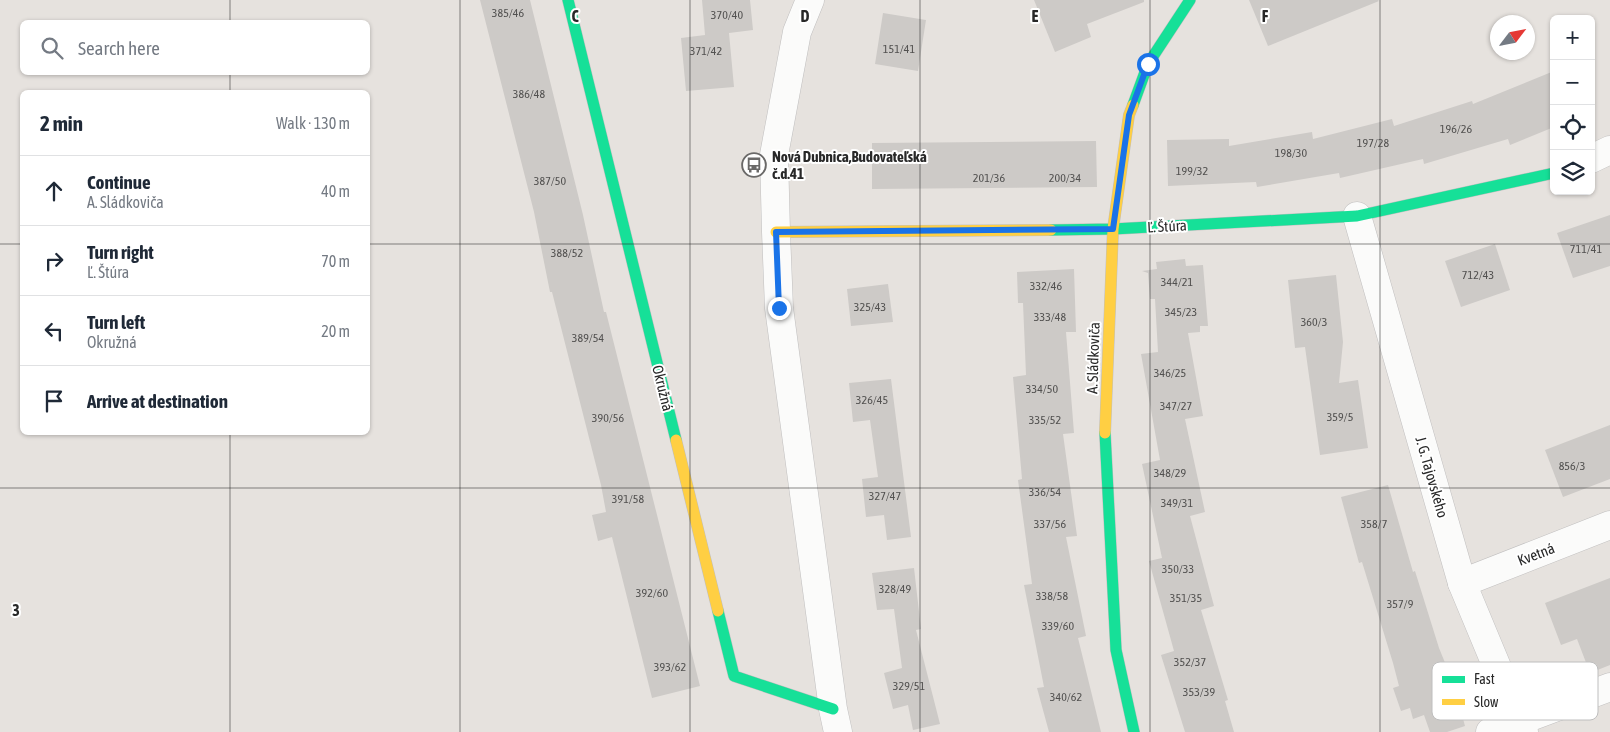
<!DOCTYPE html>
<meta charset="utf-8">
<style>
body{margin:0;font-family:"Asap Condensed",sans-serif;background:#f2f2f3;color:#1f2937}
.controls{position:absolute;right:15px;top:15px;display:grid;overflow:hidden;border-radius:8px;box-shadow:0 1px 4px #0004}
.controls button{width:45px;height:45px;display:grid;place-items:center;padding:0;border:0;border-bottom:1px solid #e0e1e3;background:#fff;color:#1f2937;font:25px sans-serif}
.compass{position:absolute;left:1490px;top:15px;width:45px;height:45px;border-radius:50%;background:#fff;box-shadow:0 1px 4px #0004;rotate:58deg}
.stop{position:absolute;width:15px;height:15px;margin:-11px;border:4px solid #1a73e8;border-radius:50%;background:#fff}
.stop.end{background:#1a73e8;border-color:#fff;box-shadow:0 1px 5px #0008}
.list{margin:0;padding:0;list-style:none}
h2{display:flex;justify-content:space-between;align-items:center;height:65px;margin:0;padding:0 20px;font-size:21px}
h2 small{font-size:16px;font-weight:400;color:#747a83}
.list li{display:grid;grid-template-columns:32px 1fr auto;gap:15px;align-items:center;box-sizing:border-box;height:70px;padding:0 20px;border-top:1px solid #e0e1e3}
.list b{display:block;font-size:19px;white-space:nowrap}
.list p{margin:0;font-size:16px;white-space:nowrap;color:#747a83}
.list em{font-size:16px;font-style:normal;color:#747a83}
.icon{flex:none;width:28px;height:28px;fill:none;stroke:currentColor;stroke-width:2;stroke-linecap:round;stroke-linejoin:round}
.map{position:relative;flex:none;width:1610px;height:732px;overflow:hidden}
.search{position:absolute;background:#fff;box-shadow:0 1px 4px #0004;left:20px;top:20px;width:350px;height:55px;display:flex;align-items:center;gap:12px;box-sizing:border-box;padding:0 18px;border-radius:8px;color:#747a83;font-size:19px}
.panel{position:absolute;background:#fff;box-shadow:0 1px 4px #0004;left:20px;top:90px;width:350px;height:345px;border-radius:8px}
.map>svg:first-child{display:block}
.building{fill:#cdcac7}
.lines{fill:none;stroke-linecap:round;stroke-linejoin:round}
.street-casing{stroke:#c0bfbf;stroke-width:29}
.fast-casing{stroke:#c0bfbf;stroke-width:12}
.slow-casing{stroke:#c0bfbf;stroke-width:12}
.street{stroke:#fbfbfa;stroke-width:28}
.fast{stroke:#16e098;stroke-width:11}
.slow{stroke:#ffcf43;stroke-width:11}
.route{stroke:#1a73e8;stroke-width:6}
.grid{fill:none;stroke:#282828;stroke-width:1;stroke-opacity:0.55}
.labels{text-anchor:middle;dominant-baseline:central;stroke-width:4;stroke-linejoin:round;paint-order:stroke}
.number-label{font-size:12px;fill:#525150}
.poi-label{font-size:15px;font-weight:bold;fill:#282828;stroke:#fff;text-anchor:start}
.street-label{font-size:15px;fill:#282828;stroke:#fff}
.key{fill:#fff;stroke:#bebebe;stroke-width:1}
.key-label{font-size:14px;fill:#282828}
.grid-label{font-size:16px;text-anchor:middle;font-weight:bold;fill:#282828;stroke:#fff;stroke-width:4;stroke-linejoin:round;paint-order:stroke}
</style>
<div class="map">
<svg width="1610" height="732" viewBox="0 0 1610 732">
<rect width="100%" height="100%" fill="#e6e2de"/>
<g class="building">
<path d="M480,0h50l53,215 21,97h2l94,374 -48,12 -40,-161 -14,4 -6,-26 14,-3 -5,-27 -49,-193h-2l-16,-80z"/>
<path d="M702,0h48l3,30 -24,3 5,54 -48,4 -5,-53 24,-3z"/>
<path d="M1034,0h110v2l-57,22 4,13 -36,15z"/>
<path d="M1249,0h129l1,1 -111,45z"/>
<path d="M883,13l43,7 -8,51 -43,-7z"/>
<path d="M1554,71v56l-44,18 -2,-6 -84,25 -1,-5 -83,19 -1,-5 -82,14 -1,-5 -88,4 -1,-46 62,-1v7l83,-14 1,7 79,-20 2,7 78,-25 1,3z"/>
<path d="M1096,141l1,46 -225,2v-46z"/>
<path d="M1610,215v51l-37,12 -16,-45z"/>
<path d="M1495,244l15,46 -49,17 -16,-46z"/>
<path d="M1185,259l1,7 17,-1 5,61h-8v6l-12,1 15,83 -18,3 20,93 -15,4 24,90 -13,4 27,90 -3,1 9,31h-49l-24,-77 13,-4 -25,-90 13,-3 -20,-94 18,-4 -19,-106 17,-2 -3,-53h-5l-2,-26 -6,-2 15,-2 -1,-7z"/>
<path d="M1074,269l2,63h-10l8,101 -11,1 14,102 -11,1 20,99 -8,2 23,94h-52l-12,-44 7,-1 -20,-102 8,-1 -14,-104 4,-1 -9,-102 13,-2 -3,-72h-5l-1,-31z"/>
<path d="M1336,275l7,67 -4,41 19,-3 10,68 -48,7 -15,-108 -10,1 -7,-68z"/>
<path d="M888,284l5,38 -42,4 -4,-37z"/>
<path d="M891,379l20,158 -24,3 -3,-25 -18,2 -4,-38 16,-2 -8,-57 -17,2 -4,-39z"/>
<path d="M1610,425v54l-47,18 -18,-47z"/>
<path d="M1388,485l25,87 2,-1 24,77 9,22 7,-2 8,27 -6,2 8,29 -18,6h-17l-6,-17 -11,4 -3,-11 -9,3 -8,-23 6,-2 -6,-23 -31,-101 -3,1 -18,-66z"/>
<path d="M914,568l7,61 -5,1 24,94 -27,6 -5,-25 -15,4 -9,-36 18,-5 -8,-59 -17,1 -5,-37z"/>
<path d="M1610,578v87l-20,8 -13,-34 -16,6 -16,-42z"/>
</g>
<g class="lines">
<g class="street-casing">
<g id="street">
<path d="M810,0l-13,32 -23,123 2,77 3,76 54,401 5,23"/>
<path d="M1591,159l19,-9"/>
<path d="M1357,216l105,367 62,149"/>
<path d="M1462,583l148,-58"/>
<path d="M1490,732l120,-45"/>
</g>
</g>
<g class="fast-casing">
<g id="fast">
<path d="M568,0l108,440"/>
<path d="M1133,105l15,-41 42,-64"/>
<path d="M1051,230l62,-1 244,-13 197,-43"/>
<path d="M1105,433l11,217 18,82"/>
<path d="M718,611l16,65 99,33"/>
</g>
</g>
<g class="slow-casing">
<g id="slow">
<path d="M776,232l275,-2"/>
<path d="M1105,433l8,-204 16,-114 4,-10"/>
<path d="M676,440l42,171"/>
</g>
</g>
<use href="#street" class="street"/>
<use href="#fast" class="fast"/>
<use href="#slow" class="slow"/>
</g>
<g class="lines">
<path class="route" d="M779,308l-3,-76 337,-3 16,-114 19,-51"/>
</g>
<path class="grid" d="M230,0v22M460,0v732M690,0v732M920,0v732M1150,0v732M1380,0v732M230,72v20M0,244h22M368,244h1242M230,432v300M0,488h1610"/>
<defs>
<g id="bus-ring" transform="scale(1.25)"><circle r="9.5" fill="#fff" stroke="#6a6968" stroke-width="1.5"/><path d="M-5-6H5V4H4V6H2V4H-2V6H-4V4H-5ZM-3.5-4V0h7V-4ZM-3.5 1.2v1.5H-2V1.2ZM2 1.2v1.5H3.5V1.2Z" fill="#6a6968"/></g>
</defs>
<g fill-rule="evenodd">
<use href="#bus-ring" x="754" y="165"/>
</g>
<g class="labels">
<g class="number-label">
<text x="508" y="13">385/46</text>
<text x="727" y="15">370/40</text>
<text x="899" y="49">151/41</text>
<text x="706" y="51">371/42</text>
<text x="529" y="94">386/48</text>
<text x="1456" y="129">196/26</text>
<text x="1373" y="143">197/28</text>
<text x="1291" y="153">198/30</text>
<text x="1192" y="171">199/32</text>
<text x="989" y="178">201/36</text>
<text x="1065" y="178">200/34</text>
<text x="550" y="181">387/50</text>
<text x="1586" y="249">711/41</text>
<text x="567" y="253">388/52</text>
<text x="1478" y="275">712/43</text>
<text x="1177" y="282">344/21</text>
<text x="1046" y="286">332/46</text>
<text x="870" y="307">325/43</text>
<text x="1181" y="312">345/23</text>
<text x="1050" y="317">333/48</text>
<text x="1314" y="322">360/3</text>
<text x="588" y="338">389/54</text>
<text x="1170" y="373">346/25</text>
<text x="1042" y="389">334/50</text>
<text x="872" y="400">326/45</text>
<text x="1176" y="406">347/27</text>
<text x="1340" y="417">359/5</text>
<text x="608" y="418">390/56</text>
<text x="1045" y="420">335/52</text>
<text x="1572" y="466">856/3</text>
<text x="1170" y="473">348/29</text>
<text x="1045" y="492">336/54</text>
<text x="885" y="496">327/47</text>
<text x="628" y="499">391/58</text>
<text x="1177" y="503">349/31</text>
<text x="1050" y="524">337/56</text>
<text x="1374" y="524">358/7</text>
<text x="1178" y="569">350/33</text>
<text x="895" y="589">328/49</text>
<text x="652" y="593">392/60</text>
<text x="1052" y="596">338/58</text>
<text x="1186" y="598">351/35</text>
<text x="1400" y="604">357/9</text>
<text x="1058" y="626">339/60</text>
<text x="1190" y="662">352/37</text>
<text x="670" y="667">393/62</text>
<text x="909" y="686">329/51</text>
<text x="1199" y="692">353/39</text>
<text x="1066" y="697">340/62</text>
</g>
<g class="poi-label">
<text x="772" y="156">Nová Dubnica,Budovateľská<tspan x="772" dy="17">č.d.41</tspan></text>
</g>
<g class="street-label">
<text transform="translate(1167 226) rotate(-3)">Ľ. Štúra</text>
<text transform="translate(1093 358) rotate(-88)">A. Sládkoviča</text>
<text transform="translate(663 388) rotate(76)">Okružná</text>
<text transform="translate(1432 477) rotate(74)">J. G. Tajovského</text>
<text transform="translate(1536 554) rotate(-21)">Kvetná</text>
</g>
</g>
<rect x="1432" y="662" width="166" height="58" rx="8" class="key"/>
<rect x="1442" y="676" width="23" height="7" fill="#16e098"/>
<rect x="1442" y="699" width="23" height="6" fill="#ffcf43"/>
<g class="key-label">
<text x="1474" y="684">Fast</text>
<text x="1474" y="707">Slow</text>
</g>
<g class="grid-label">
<text x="575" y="22">C</text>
<text x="805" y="22">D</text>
<text x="1035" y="22">E</text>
<text x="1265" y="22">F</text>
<text x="16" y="616">3</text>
</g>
</svg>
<div class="controls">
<button>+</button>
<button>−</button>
<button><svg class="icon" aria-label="locate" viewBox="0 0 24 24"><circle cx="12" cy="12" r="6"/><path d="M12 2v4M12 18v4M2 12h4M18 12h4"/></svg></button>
<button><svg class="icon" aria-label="layers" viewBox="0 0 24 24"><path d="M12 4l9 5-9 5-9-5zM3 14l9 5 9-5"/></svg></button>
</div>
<svg class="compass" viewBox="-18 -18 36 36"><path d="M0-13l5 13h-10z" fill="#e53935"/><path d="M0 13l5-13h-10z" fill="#747a83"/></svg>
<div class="stop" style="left:1148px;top:64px"></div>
<div class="stop end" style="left:779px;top:308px"></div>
<div class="search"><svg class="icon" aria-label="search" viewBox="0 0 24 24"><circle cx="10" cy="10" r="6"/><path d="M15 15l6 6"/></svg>Search here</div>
<section class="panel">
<h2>2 min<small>Walk · 130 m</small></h2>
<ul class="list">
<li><svg class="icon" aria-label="ahead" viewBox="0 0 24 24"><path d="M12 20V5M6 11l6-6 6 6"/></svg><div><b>Continue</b><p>A. Sládkoviča</p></div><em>40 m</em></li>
<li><svg class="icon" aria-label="right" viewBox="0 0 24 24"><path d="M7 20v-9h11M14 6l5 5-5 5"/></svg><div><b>Turn right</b><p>Ľ. Štúra</p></div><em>70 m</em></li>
<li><svg class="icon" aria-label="left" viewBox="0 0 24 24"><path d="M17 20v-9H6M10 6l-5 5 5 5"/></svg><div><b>Turn left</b><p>Okružná</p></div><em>20 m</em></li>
<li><svg class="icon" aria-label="arrive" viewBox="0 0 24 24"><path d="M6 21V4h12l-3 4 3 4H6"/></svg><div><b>Arrive at destination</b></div></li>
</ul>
</section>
</div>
